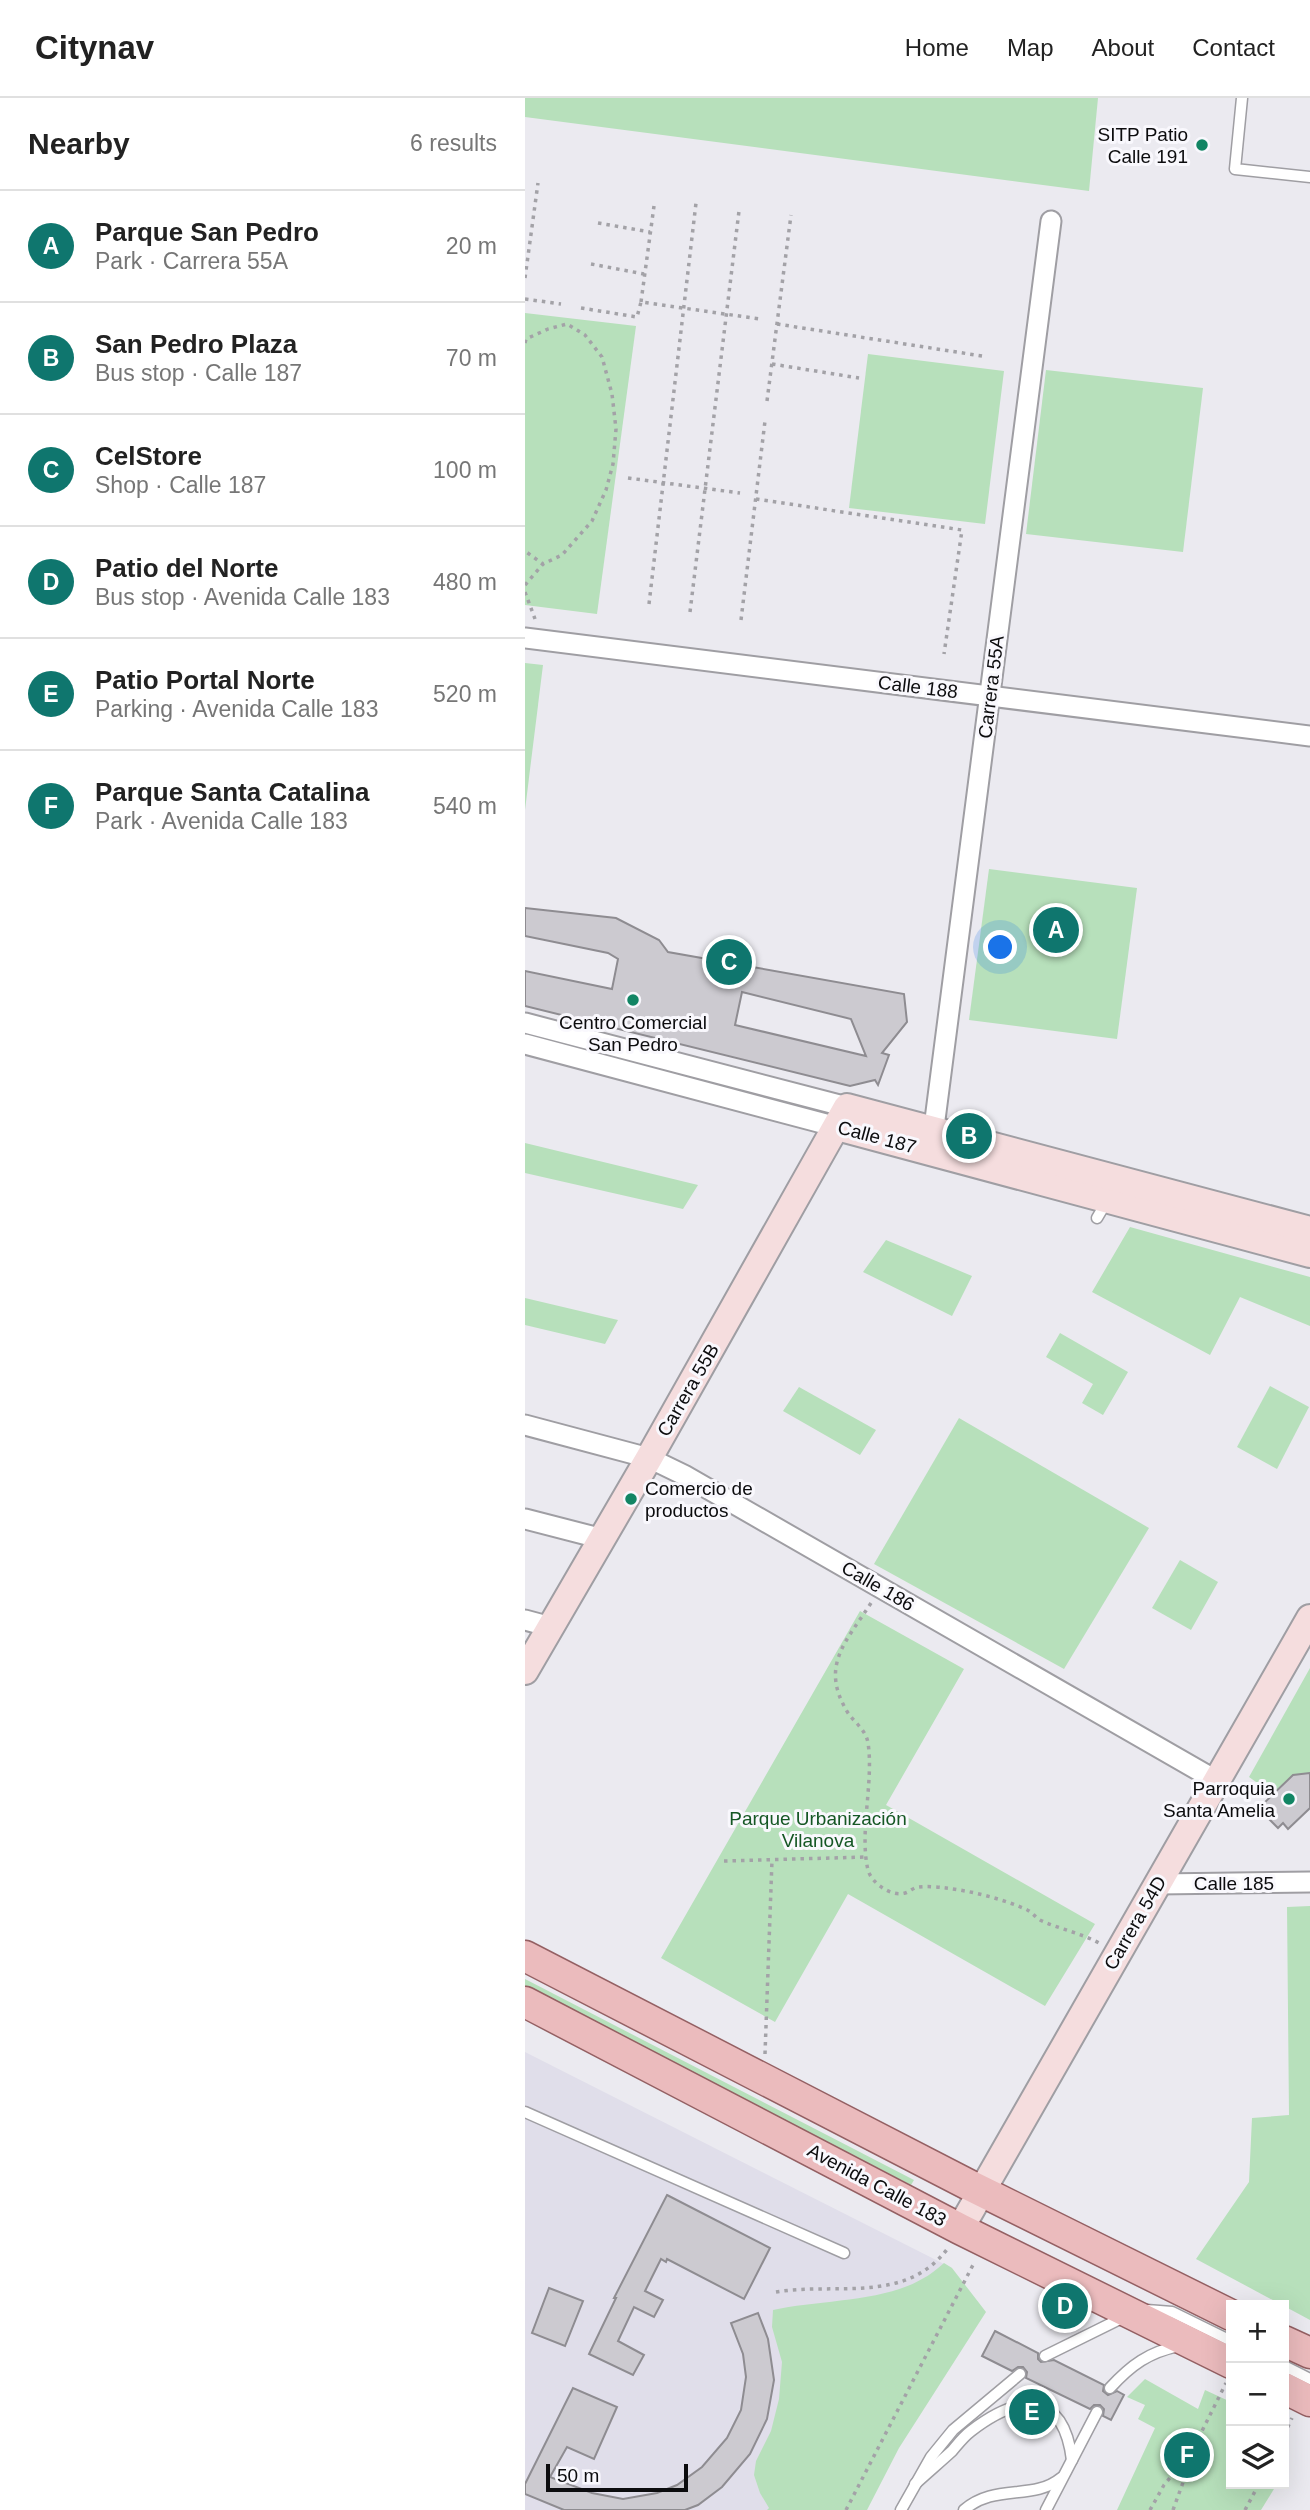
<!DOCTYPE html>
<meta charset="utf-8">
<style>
body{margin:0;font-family:Arial,sans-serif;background:#f2f2f2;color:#222}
.controls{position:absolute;right:21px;bottom:21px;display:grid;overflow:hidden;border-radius:0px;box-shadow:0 7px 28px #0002}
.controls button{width:63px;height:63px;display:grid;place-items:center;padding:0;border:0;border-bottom:2px solid #e0e0e0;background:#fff;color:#222;font:35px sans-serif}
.scale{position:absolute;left:21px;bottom:18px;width:142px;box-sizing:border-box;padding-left:7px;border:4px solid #0c0c0e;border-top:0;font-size:19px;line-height:24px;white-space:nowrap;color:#0c0c0e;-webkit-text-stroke:5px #f9f8fd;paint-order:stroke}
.you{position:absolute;left:476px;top:850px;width:24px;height:24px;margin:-18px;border:5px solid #fff;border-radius:50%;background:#1a73e8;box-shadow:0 0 0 10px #1a73e833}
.badge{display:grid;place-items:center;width:46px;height:46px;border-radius:50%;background:#0f766e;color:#fff;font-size:23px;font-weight:700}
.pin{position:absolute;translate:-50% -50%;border:4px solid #fff;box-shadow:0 2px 7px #0006}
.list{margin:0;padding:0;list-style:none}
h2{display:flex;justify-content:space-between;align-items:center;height:91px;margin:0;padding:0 28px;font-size:30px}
h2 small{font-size:23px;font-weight:400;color:#767676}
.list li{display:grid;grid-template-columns:46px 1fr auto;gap:21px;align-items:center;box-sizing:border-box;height:112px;padding:0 28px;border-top:2px solid #e0e0e0}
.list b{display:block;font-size:26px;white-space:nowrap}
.list p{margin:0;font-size:23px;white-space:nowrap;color:#767676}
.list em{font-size:23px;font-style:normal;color:#767676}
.icon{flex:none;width:38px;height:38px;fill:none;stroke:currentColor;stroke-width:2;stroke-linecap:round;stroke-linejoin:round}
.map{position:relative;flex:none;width:785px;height:2412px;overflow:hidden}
header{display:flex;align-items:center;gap:42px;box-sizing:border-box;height:98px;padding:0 35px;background:#fff;border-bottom:2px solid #e0e0e0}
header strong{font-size:33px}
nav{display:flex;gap:38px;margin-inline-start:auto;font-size:24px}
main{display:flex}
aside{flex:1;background:#fff}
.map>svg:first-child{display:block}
.built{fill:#e0deea}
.green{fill:#b7e0bb}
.building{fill:#cccad0;stroke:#8e8c91;stroke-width:2;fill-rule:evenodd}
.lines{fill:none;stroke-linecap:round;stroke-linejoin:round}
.lane-casing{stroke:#9f9ea3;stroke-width:13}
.street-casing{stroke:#9f9ea3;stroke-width:23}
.secondary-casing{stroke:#9f9ea3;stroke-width:30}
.primary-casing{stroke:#946063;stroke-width:33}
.path{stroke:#a3a2a7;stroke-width:3.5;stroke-dasharray:3.5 5;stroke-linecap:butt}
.lane{stroke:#fff;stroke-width:10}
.street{stroke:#fff;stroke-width:19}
.secondary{stroke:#f5ddde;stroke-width:26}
.primary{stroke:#ebbbbd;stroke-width:30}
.poi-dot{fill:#128564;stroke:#f9f8fd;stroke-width:2.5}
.labels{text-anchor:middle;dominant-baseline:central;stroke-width:6;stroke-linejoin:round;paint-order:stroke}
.poi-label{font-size:19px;fill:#0c0c0e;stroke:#f9f8fd;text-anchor:end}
.street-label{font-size:19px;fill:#0c0c0e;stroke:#f9f8fd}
.park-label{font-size:19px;fill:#155724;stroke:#f9f8fd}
</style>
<header>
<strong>Citynav</strong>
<nav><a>Home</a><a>Map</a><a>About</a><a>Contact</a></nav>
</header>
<main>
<aside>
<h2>Nearby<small>6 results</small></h2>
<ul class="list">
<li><span class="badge">A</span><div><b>Parque San Pedro</b><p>Park · Carrera 55A</p></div><em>20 m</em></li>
<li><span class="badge">B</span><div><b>San Pedro Plaza</b><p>Bus stop · Calle 187</p></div><em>70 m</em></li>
<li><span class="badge">C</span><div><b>CelStore</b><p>Shop · Calle 187</p></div><em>100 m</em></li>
<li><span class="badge">D</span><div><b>Patio del Norte</b><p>Bus stop · Avenida Calle 183</p></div><em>480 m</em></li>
<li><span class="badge">E</span><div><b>Patio Portal Norte</b><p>Parking · Avenida Calle 183</p></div><em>520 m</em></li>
<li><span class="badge">F</span><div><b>Parque Santa Catalina</b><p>Park · Avenida Calle 183</p></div><em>540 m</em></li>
</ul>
</aside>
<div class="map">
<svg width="785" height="2412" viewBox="0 0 785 2412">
<rect width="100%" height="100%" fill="#ebeaf0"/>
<path class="built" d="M0,1954l427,216 -129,242h-298z"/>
<g class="green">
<path d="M0,0h573l-9,93 -564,-74z"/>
<path d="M0,215l111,13 -39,288 -72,-9z"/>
<path d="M343,256l136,17 -19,153 -136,-16z"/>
<path d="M521,272l157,18 -20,164 -157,-18z"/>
<path d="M0,565l18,2 -18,145z"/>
<path d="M464,771l148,19 -20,151 -148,-19z"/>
<path d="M0,932l300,80 -2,4 -298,-78z"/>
<path d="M0,1045l173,42 -15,24 -158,-36z"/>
<path d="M605,1129l180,50v49l-70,-29 -30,58 -118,-63z"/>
<path d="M361,1142l86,36 -20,40 -89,-44z"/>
<path d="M0,1200l93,22 -13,24 -80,-19z"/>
<path d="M535,1235l68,39 -25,43 -21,-12 11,-19 -47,-27z"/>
<path d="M745,1288l39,21 -32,62 -40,-22z"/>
<path d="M274,1289l77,43 -16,25 -77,-44z"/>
<path d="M434,1320l190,110 -85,141 -190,-105z"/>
<path d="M655,1462l38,22 -27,48 -39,-22z"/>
<path d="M335,1513l104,58 -78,136 209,119 -50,82 -197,-112 -73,128 -114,-64z"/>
<path d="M785,1570v109l-5,-4 -12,3 -20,18 -24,-17z"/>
<path d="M785,1808v414l-114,-61 53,-77 3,-64 37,-3 -2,-208z"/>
<path d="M0,1881l389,201 -3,5 -386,-199z"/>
<path d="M419,2165l8,5 34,44 -87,136 -32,62h-100l2,-2 -9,-15 -6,-18 2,-14 15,-30 8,-32 3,-37 -10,-35 1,-17c45,-10 110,-8 149,-31 8,-4 15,-10 22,-16z"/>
<path d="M620,2281l53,30 7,-19 26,12v82h46l-16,26h-144l38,-82 -17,-9 7,-14 -18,-8z"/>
</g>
<g class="building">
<path d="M0,810l91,10 43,22 9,12 236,42 3,28 -25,31 7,2 -11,30 -3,-5 -25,6 -325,-80v-35l87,18 6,-30 -10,-6 -83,-17zM217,894l109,27 15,37 -131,-31z"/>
<path d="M785,1675v35l-22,21 -5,-6 -5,5 -15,-15 4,-4 -4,-5 30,-29z"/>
<path d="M142,2097l103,53 -26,51 -77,-40 -1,3 -5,-3 -16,32 18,9 -9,17 -20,-10 -16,34 26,14 -11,20 -44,-21 27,-56h-2z"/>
<path d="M24,2190l34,13 -18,45 -33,-13z"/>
<path d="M233,2215l10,26 6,41 -7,39 -17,35 -28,33 -24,18 -13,5h-121l-39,-16v-10l48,-96 44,19 -23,52 -27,-12 -17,30 42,16 31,6 34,-6 20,-8 25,-18 25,-29 14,-28 5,-33 -3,-23 -12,-31z"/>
<path d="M470,2233l43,22v6l3,3 13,-2 50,25 -1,6 5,4 9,-4 7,4 -13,25 -8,-4 1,-7 -4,-4h-6l-4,4 -64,-31 1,-6 -4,-5h-5l-6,4 -30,-15z"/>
</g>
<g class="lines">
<g class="lane-casing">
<g id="lane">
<path d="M717,0l-7,71 75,8"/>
<path d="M572,1120l10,-17"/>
<path d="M0,2014l319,141"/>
<path d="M622,2212l25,2 59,29"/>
<path d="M520,2258l81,-40"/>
<path d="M759,2268l26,13"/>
<path d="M585,2290c21,-23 39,-36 69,-42"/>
<path d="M390,2386c12,-11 25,-22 37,-33 6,-7 11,-14 19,-20 47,-36 92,-42 101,29"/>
<path d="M376,2412l30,-53 22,-27 67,-56"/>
<path d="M439,2412c31,-27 69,-9 97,-32"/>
<path d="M521,2412l51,-98"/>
</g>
</g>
<g class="street-casing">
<g id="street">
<path d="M0,540l785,98"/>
<path d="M0,925l322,84"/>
<path d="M0,946l312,83"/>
<path d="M407,1045l119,-922"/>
<path d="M0,1327l124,33 35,17 533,306"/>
<path d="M0,1421l78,20"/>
<path d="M0,1522l26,7"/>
<path d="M633,1786l152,-2"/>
</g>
</g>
<g class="secondary-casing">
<g id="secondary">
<path d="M312,1029l473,127"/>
<path d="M0,1573l124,-213 198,-351 463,123"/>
<path d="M435,2131l350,-611"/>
</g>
</g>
<g class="primary-casing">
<g id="primary">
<path d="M0,1858l444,229 262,130"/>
<path d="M0,1904l435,227 271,134"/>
<path d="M759,2243l26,12"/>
<path d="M759,2290l26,13"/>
</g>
</g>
<g class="path">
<path d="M73,125l52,9"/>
<path d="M66,166l53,10"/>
<path d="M0,180l13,-95"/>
<path d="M0,201l36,5"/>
<path d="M116,204l13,-96"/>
<path d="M56,210l56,9 4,-15 119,17"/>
<path d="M252,226l205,32"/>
<path d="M0,245l1,-4 22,-10 19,-5 18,11 17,22 10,37 4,35 -3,35 -7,26 -14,31 -30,34 -19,9 -18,-13"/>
<path d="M247,266l87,14"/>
<path d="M242,303l24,-186"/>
<path d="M103,380l112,15"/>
<path d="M231,401l206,31 -18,124"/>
<path d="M0,487l18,-21"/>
<path d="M0,494l10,27"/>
<path d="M124,506l47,-401"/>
<path d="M165,514l49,-401"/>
<path d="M216,522l24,-199"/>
<path d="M346,1505c-25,39 -52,63 -23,110 7,10 18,17 20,30 6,38 -9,90 0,127 4,14 24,27 37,23 6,-2 9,-6 14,-6 9,-1 19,0 27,1 25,3 53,10 77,20 7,2 11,8 17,12 19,9 41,13 59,23"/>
<path d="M199,1763l143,-4"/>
<path d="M240,1956l7,-194"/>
<path d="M251,2194c59,-10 130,13 172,-44"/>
<path d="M759,2337l8,-17"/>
<path d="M321,2412l128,-247"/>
<path d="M625,2412l14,-25 26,-31"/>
<path d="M648,2412l16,-44 4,-17 33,-66"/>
<path d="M720,2412l14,-26"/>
</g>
<use href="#lane" class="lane"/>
<use href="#street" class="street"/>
<use href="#secondary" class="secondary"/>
<use href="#primary" class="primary"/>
</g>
<g class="poi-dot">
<circle cx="677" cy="47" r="7"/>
<circle cx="108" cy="902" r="7"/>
<circle cx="106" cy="1401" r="7"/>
<circle cx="764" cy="1701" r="7"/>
</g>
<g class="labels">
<g class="poi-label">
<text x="663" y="36">SITP Patio<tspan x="663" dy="22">Calle 191</tspan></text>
<text x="108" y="924" text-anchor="middle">Centro Comercial<tspan x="108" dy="22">San Pedro</tspan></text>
<text x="120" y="1390" text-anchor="start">Comercio de<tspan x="120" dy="22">productos</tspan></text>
<text x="750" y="1690">Parroquia<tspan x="750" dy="22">Santa Amelia</tspan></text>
</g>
<g class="street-label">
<text transform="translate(393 589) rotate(7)">Calle 188</text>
<text transform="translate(466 589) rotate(-83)">Carrera 55A</text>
<text transform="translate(352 1039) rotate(15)">Calle 187</text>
<text transform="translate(163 1292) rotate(-60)">Carrera 55B</text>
<text transform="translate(353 1488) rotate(30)">Calle 186</text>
<text x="709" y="1785">Calle 185</text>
<text transform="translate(610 1825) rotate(-60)">Carrera 54D</text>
<text transform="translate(352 2087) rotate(28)">Avenida Calle 183</text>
</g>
<g class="park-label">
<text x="293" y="1720">Parque Urbanización<tspan x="293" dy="22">Vilanova</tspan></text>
</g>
</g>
</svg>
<div class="controls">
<button>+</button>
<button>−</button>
<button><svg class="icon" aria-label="layers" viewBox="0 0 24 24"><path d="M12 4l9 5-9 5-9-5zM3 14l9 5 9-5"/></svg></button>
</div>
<div class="scale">50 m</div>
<div class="you"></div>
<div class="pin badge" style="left:531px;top:832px">A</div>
<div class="pin badge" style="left:444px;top:1038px">B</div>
<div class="pin badge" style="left:204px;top:864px">C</div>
<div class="pin badge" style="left:540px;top:2208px">D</div>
<div class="pin badge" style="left:507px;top:2314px">E</div>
<div class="pin badge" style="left:662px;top:2357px">F</div>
</div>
</main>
